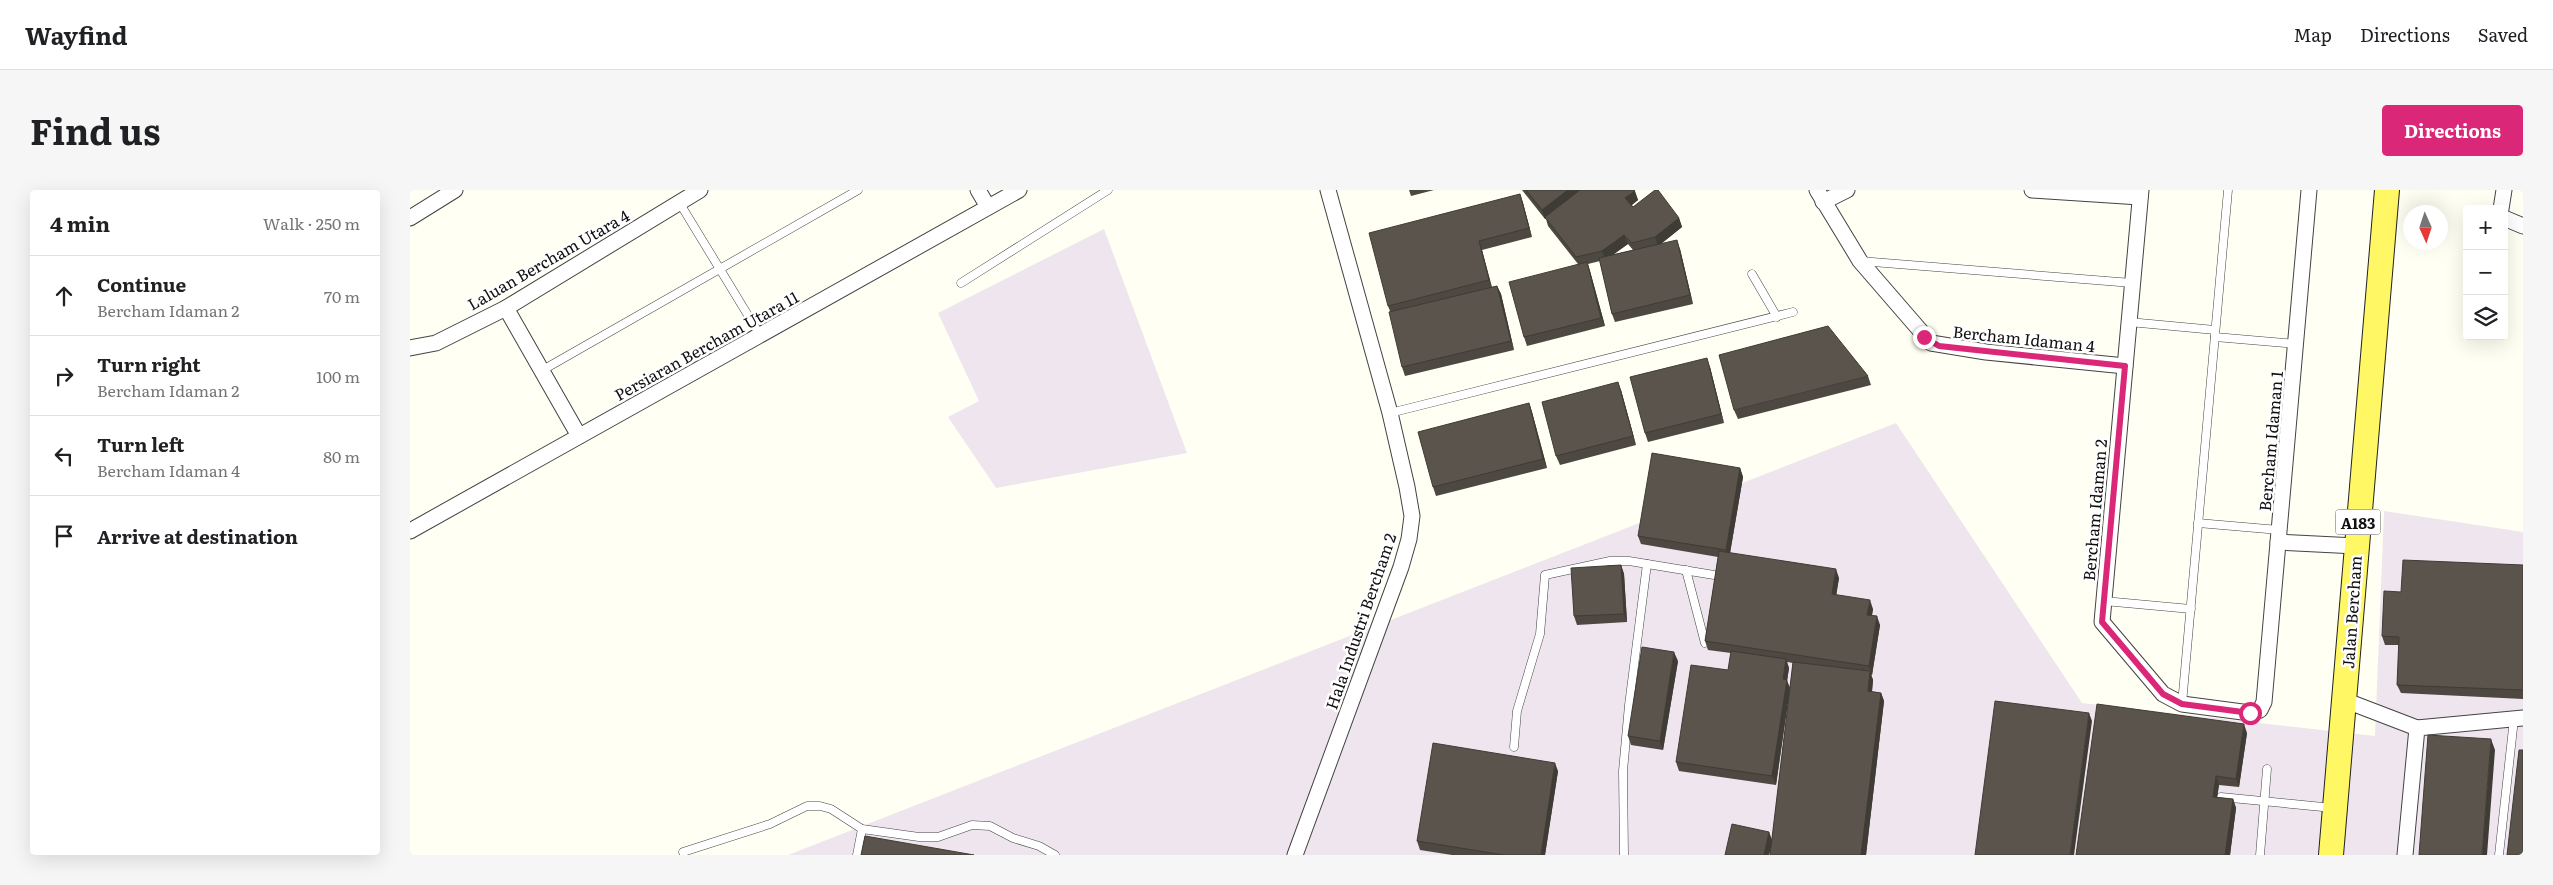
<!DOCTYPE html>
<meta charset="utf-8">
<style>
body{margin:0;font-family:Literata,serif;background:#f6f6f6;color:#202124}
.controls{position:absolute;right:15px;top:15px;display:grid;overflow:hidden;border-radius:5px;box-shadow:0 5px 20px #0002}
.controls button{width:45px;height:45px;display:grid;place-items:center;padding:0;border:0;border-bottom:1px solid #e0e0e0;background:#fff;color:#202124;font:25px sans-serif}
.compass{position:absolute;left:1993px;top:15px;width:45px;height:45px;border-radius:50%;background:#fff;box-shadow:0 5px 20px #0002;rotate:177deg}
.stop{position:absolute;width:15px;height:15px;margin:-11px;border:4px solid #db2777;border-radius:50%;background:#fff}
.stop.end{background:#db2777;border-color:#fff;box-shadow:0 1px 5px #0008}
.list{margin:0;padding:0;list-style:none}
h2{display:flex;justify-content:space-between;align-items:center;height:65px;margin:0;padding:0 20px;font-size:21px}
h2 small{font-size:16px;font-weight:400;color:#757577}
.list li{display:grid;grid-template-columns:32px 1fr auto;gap:15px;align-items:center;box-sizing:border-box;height:80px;padding:0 20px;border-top:1px solid #e0e0e0}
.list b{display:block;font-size:19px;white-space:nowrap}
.list p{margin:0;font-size:16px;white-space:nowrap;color:#757577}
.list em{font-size:16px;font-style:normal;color:#757577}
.icon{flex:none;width:28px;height:28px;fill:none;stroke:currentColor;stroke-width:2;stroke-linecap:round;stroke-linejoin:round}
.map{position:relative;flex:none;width:2113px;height:665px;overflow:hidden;border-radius:5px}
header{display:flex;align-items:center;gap:30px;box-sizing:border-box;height:70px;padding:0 25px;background:#fff;border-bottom:1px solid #e0e0e0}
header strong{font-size:24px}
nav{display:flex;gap:28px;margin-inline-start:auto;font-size:18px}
.intro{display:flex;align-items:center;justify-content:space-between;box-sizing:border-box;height:120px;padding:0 30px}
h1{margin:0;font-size:35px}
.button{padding:12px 22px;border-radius:5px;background:#db2777;color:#fff;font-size:18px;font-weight:700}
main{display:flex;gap:30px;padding:0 30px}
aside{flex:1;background:#fff;border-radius:5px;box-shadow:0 5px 20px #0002}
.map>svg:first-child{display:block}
.industrial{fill:#efe5ee}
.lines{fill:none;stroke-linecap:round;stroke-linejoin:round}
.lane-casing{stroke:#434343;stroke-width:9}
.street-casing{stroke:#434343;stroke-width:17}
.primary-casing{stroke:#212121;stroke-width:26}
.lane{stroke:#fff;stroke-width:8}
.street{stroke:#fff;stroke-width:15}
.primary{stroke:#fff763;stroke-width:24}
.wall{fill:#4d4841;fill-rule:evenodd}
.shaded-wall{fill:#3f3b35}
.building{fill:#5a544c;stroke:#3f3b35}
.route{stroke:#db2777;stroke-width:6}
.labels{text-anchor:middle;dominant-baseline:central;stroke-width:5;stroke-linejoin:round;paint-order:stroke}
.shield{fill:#fff;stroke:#585858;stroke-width:1}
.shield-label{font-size:15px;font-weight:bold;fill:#101010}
.street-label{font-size:16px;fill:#101010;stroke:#fff}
</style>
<header>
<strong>Wayfind</strong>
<nav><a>Map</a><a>Directions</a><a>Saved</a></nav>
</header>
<div class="intro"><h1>Find us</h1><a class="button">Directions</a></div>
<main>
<aside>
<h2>4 min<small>Walk · 250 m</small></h2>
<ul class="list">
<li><svg class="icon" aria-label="ahead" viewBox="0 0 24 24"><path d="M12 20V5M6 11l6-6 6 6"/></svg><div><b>Continue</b><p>Bercham Idaman 2</p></div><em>70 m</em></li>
<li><svg class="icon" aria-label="right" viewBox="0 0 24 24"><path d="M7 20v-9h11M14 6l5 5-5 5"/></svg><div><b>Turn right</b><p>Bercham Idaman 2</p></div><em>100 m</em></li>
<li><svg class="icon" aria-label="left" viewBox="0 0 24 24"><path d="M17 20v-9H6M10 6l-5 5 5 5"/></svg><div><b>Turn left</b><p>Bercham Idaman 4</p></div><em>80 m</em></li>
<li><svg class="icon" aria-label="arrive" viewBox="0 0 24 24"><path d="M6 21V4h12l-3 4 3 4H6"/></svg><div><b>Arrive at destination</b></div></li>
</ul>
</aside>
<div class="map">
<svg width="2113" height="665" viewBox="0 0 2113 665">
<rect width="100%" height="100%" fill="#fffff3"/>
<g class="industrial">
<path d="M694,39l83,224 -191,35 -48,-71 31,-16 -41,-88z"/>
<path d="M1486,233l186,280 293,33 9,-225 139,21v323h-1735z"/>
</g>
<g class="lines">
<g class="lane-casing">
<g id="lane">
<path d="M269,12l81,133"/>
<path d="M1450,71l272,22"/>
<path d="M1342,84l25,43"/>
<path d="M551,93l147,-93"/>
<path d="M1719,132l86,8"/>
<path d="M1805,147l81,7"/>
<path d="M131,181l317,-181"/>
<path d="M980,223l403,-101"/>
<path d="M1788,333l81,7"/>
<path d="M1276,380l19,73"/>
<path d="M1694,411l87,8"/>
<path d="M1772,514l46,-514"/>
<path d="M1104,557l3,-36 23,-77 5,-59 65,-14h19l85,14"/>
<path d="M1811,607l112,11"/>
<path d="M273,662l87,-28 37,-18h13l11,3 31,20 57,8h19l34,-12 18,1 23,12 26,8 16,9"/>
<path d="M447,665l5,-26"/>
<path d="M1214,665l-1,-84 6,-66 18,-141"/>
<path d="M1850,665l7,-86"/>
<path d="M2089,665l15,-136"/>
</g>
</g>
<g class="street-casing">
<g id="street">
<path d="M568,0l10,17"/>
<path d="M1407,0l43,71 71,82 55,9 139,14"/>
<path d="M1622,0l108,7"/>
<path d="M1731,0l-39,432 61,72 19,10 68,9 10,-3 4,-8 45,-512"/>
<path d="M1413,12l24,-12"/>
<path d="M2091,19l3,-19"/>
<path d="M0,28l45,-28"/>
<path d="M2094,28l19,8"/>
<path d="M96,118l73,128"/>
<path d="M0,158l26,-5 70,-35 194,-118"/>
<path d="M0,341l609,-341"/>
<path d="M1868,352l78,4"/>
<path d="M1934,510l73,28"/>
<path d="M885,665l106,-288 8,-28 3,-23 -5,-29 -17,-74 -62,-223"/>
<path d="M1995,665l12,-127 106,-10"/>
</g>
</g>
<g class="primary-casing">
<path id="primary" d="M1921,665l56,-665"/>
</g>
<use href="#lane" class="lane"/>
<use href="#street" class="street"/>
<use href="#primary" class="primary"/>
</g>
<g class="wall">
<path d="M999,0h25l-23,6z"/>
<path d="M1112,0h112l4,10 -6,5 1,2 46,11 3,9 -21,17 19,5 13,55 -78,18 -3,-8 -12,-53 -12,3 2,7 15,55 -78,20 -3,-9 54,-73 -30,-38 -2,-7h-1zM1218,54l5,6 -21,5z"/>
<path d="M1110,4l3,9 9,34 -50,13 10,37 5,-1 4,8 13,56 -109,26 -3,-9 -12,-56 -2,-5z"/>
<path d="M1300,177l14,56 -76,19 -3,-9z"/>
<path d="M1458,186l3,9 -133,34 -4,-9z"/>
<path d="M1211,200l15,55 -76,20 -4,-9z"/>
<path d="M1119,213l3,9 15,56 -111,28 -3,-9z"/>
<path d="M1330,278l3,9 -13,76 109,25 -3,17 37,14 -1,7 8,9 -8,50h-1l2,5 -1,12 9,1 3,8 -18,154h-96l1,-8 -2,8h-44l44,-23 3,8 21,-177 -6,-1 2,6 -2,13 3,7 -14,97 -97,-14 -3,-9 52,-92 3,-17 -23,-3 -3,-9 13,-84 -77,-13 -3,-8z"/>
<path d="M1211,375l3,9 3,48 -50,3 -3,-9z"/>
<path d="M2113,375v134l-122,-6 -4,-8 2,-40h-14l-3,-9 19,-44z"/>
<path d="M1268,471l-15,89 -32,-5 -3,-9z"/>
<path d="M1837,543l-8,54 -20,-2 -2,12 16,2 3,9 -6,47h-154z"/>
<path d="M1148,581l-13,84h-93l-32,-5 -3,-9z"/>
</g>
<g class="shaded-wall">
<path d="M1158,0h14l-37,29 -3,-9z"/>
<path d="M1225,1l3,9 -9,7 -4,-9z"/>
<path d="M1110,4l3,9 9,34 -3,-9z"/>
<path d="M1269,28l3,9 -24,19 -3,-9z"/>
<path d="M1214,45l4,9 -22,16 -4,-9z"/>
<path d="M1267,50l3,9 13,55 -3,-9z"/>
<path d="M1069,51l3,9 10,39 -3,-9z"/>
<path d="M1177,72l3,9 15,55 -4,-8z"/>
<path d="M1087,96l4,8 13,56 -3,-9z"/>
<path d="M1297,168l3,9 14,56 -3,-9z"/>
<path d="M1208,192l3,8 15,55 -3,-9z"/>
<path d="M1119,213l3,9 15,56 -4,-9z"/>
<path d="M1330,278l3,9 -14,82 -3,-9z"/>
<path d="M1211,375l3,9 3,48 -3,-8z"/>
<path d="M1426,379l3,9 -4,25 -3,-9z"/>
<path d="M1460,410l3,9 -3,15 -3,-9z"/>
<path d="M1467,426l3,9 -8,50 -3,-9z"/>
<path d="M1264,462l4,9 -15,89 -3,-9z"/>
<path d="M1376,469l3,9 -2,13 3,7 -14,97 -4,-9z"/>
<path d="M1460,481l3,9 -2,20 -3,-9z"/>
<path d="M1471,503l3,8 -18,154h-5z"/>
<path d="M1679,523l3,8 -18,134h-4z"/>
<path d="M1834,534l3,9 -8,54 -3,-8z"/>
<path d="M2081,549l4,11 -8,105h-5z"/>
<path d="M1145,573l3,8 -13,84h-4z"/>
<path d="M1806,586l3,9 -3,20 -3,-8z"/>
<path d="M1823,609l3,9 -6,47h-5z"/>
<path d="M1359,642l3,9 -3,14h-5z"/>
</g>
<g class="building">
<path d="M1116,0h42l-26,20z"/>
<path d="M1170,0h54l1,1 -10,7 8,9 22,-17h3l21,28 -24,19 -23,6 -8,-8 -22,16 -26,6 -31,-40z"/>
<path d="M1110,4l9,34 -50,13 10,39 -101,26 -19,-73z"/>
<path d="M1267,50l13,55 -78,19 -13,-56z"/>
<path d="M1177,72l14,56 -77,19 -15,-55z"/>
<path d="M1087,96l14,55 -109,26 -13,-55z"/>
<path d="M1418,136l40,50 -134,34 -15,-55z"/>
<path d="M1297,168l14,56 -76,19 -15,-56z"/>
<path d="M1208,192l15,54 -77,20 -14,-54z"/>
<path d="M1119,213l14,56 -110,28 -15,-55z"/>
<path d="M1242,263l88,15 -14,82 -88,-14z"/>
<path d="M1309,361l117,18 -4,25 38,6 -3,15 10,1 -8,50 -164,-25z"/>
<path d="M1993,370l120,5v125l-126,-5 2,-48 -17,-1 2,-45 17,1z"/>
<path d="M1211,375l3,49 -50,2 -3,-48z"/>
<path d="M1232,457l32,5 -14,89 -32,-5z"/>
<path d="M1321,461l55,8 -3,20 4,1 -15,96 -96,-14 15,-97 37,5z"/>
<path d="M1383,472l77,9 -2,20 13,2 -20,162h-91z"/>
<path d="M1585,511l94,12 -19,142h-95z"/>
<path d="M1687,514l147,20 -8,55 -20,-3 -3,21 20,2 -8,56h-149z"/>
<path d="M2018,545l63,4 -9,116h-63z"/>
<path d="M1023,553l122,20 -14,92h-37l-87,-14z"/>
<path d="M2109,560h4v105h-16z"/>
<path d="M1322,634l37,8 -5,23h-39z"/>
<path d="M455,646l109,19h-113z"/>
</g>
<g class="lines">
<path class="route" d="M1514,147l15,9 186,20 -23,256 61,72 19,10 68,9"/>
</g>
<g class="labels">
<rect class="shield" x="1925.5" y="319.5" width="45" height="25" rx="4"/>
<g class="shield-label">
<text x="1948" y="332">A183</text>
</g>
<g class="street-label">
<text transform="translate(138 69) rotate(-30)">Laluan Bercham Utara 4</text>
<text transform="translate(1614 148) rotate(6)">Bercham Idaman 4</text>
<text transform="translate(296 155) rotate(-29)">Persiaran Bercham Utara 11</text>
<text transform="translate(1860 251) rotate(-85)">Bercham Idaman 1</text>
<text transform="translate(1684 320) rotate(-85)">Bercham Idaman 2</text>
<text transform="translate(1941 422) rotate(-86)">Jalan Bercham</text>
<text transform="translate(950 431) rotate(-71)">Hala Industri Bercham 2</text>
</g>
</g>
</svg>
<div class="controls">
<button>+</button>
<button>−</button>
<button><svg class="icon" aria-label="layers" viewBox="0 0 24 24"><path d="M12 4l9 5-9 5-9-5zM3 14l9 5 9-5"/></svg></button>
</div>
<svg class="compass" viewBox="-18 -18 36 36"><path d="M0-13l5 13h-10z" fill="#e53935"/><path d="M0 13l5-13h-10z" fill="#757577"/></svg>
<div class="stop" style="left:1840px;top:523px"></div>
<div class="stop end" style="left:1514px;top:147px"></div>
</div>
</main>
